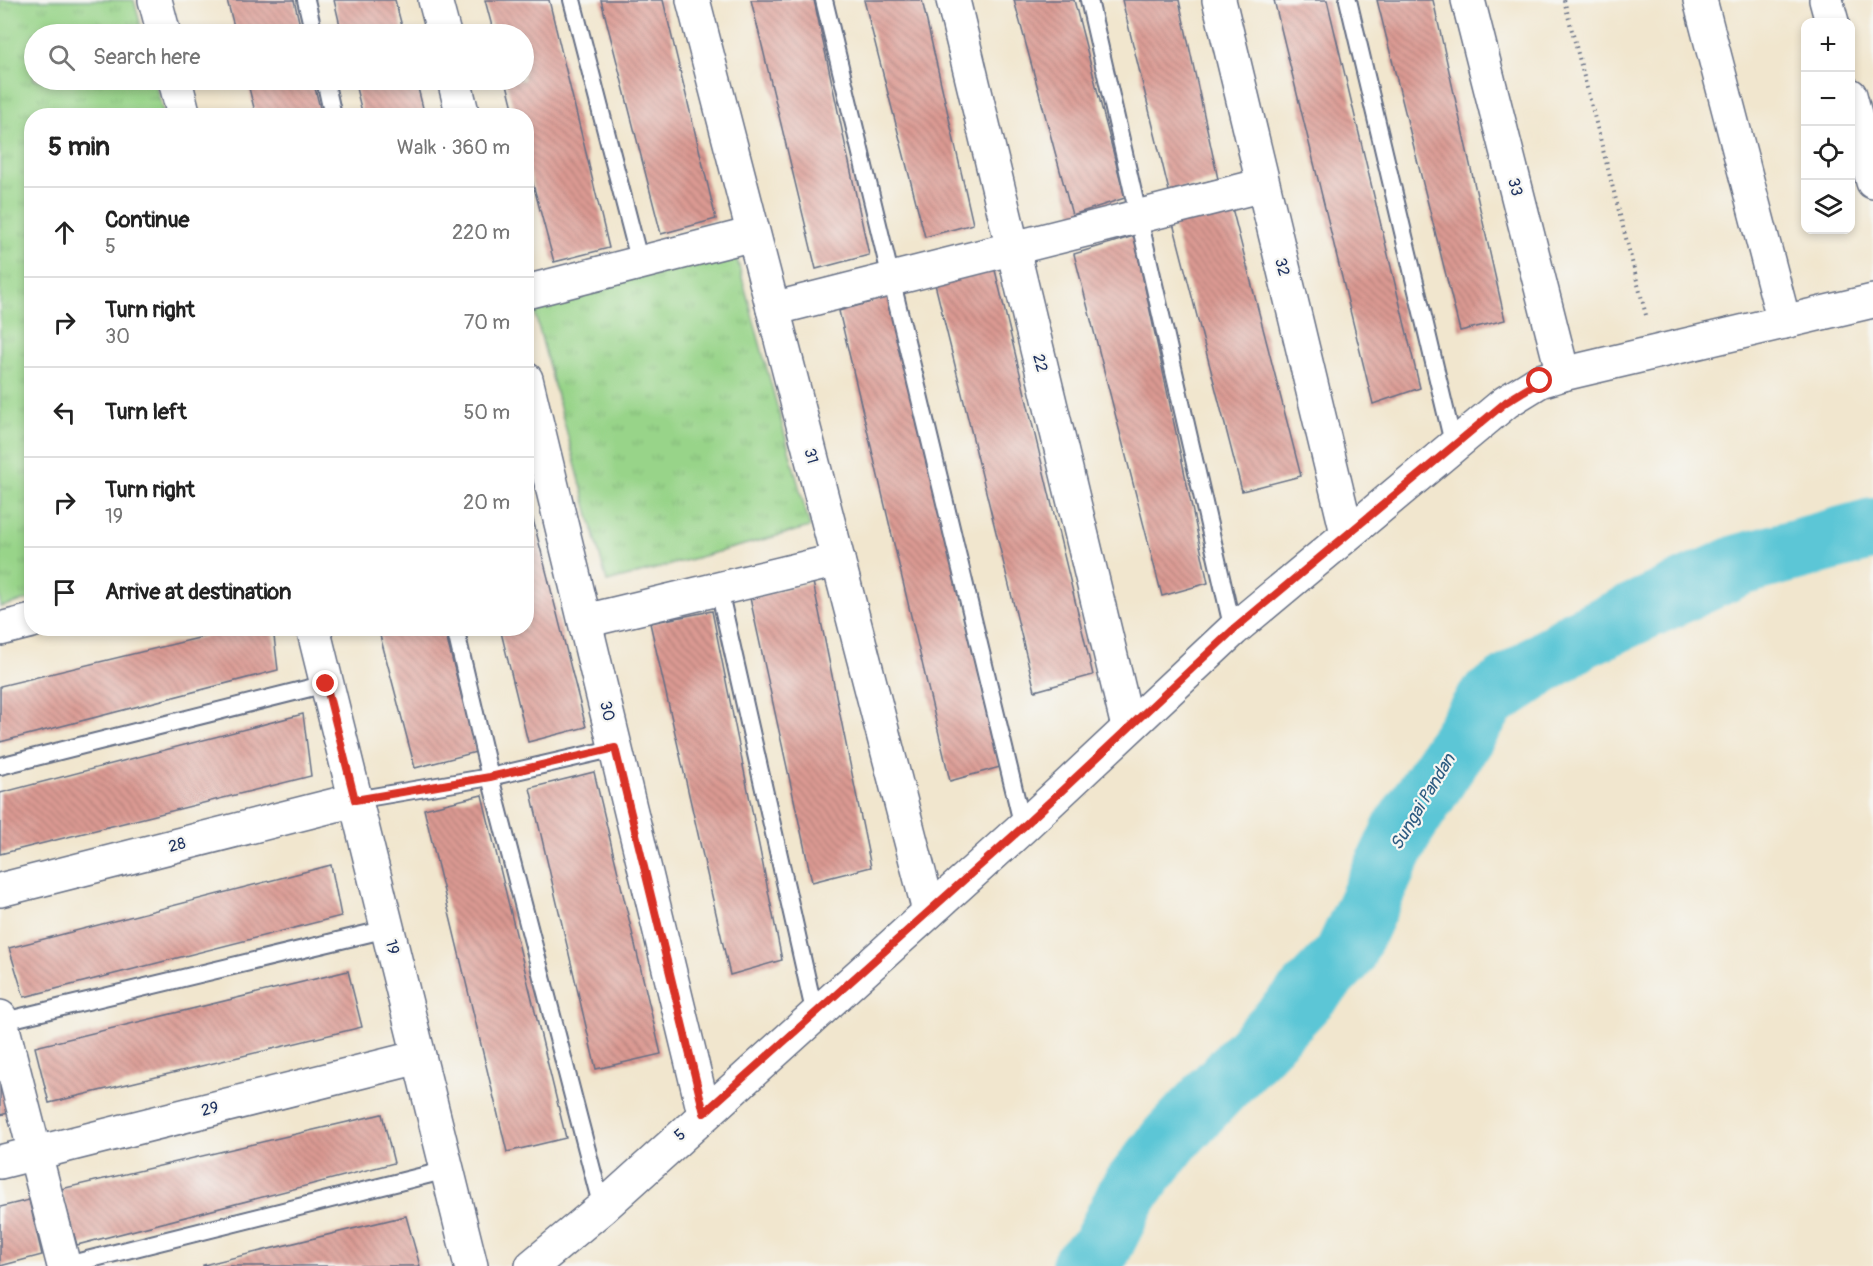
<!DOCTYPE html>
<meta charset="utf-8">
<style>
body{margin:0;font-family:Pangolin,sans-serif;background:#f6f6f6;color:#222}
.controls{position:absolute;right:18px;top:18px;display:grid;overflow:hidden;border-radius:12px;box-shadow:0 3px 9px #0003}
.controls button{width:54px;height:54px;display:grid;place-items:center;padding:0;border:0;border-bottom:2px solid #e0e0e0;background:#fff;color:#222;font:30px sans-serif}
.stop{position:absolute;width:18px;height:18px;margin:-14px;border:4px solid #d93025;border-radius:50%;background:#fff}
.stop.end{background:#d93025;border-color:#fff;box-shadow:0 2px 6px #0008}
.list{margin:0;padding:0;list-style:none}
h2{display:flex;justify-content:space-between;align-items:center;height:78px;margin:0;padding:0 24px;font-size:26px}
h2 small{font-size:20px;font-weight:400;color:#767676}
.list li{display:grid;grid-template-columns:39px 1fr auto;gap:18px;align-items:center;box-sizing:border-box;height:90px;padding:0 24px;border-top:2px solid #e0e0e0}
.list b{display:block;font-size:22px;white-space:nowrap}
.list p{margin:0;font-size:20px;white-space:nowrap;color:#767676}
.list em{font-size:20px;font-style:normal;color:#767676}
.icon{flex:none;width:33px;height:33px;fill:none;stroke:currentColor;stroke-width:2;stroke-linecap:round;stroke-linejoin:round}
.map{position:relative;flex:none;width:1873px;height:1266px;overflow:hidden}
.search{position:absolute;background:#fff;box-shadow:0 3px 9px #0003;left:24px;top:24px;width:510px;height:66px;display:flex;align-items:center;gap:15px;box-sizing:border-box;padding:0 21px;border-radius:33px;color:#767676;font-size:22px}
.panel{position:absolute;background:#fff;box-shadow:0 3px 9px #0003;left:24px;top:108px;width:510px;height:528px;border-radius:24px}
.map>svg:first-child{display:block}
.grass{fill:url(#grass-tufts);stroke:#5a8274;stroke-width:1.5}
.lines{fill:none;stroke-linecap:round;stroke-linejoin:round}
.river{stroke:#5cc6d6;stroke-width:62}
.building{fill:url(#building-back-hatch)}
.lane-casing{stroke:#666f85;stroke-width:20}
.street-casing{stroke:#666f85;stroke-width:36}
.path{stroke:#666f85;stroke-width:4;stroke-dasharray:1.5 4.5;stroke-linecap:butt}
.lane{stroke:#fff;stroke-width:16}
.street{stroke:#fff;stroke-width:33}
.route{stroke:#d93025;stroke-width:8}
.labels{text-anchor:middle;dominant-baseline:central;stroke-width:4.5;stroke-linejoin:round;paint-order:stroke}
.street-label{font-size:16px;fill:#1b2f5e;stroke:#f6f6f2}
.water-label{font-size:18px;font-style:italic;fill:#2e5c82;stroke:#f6f6f2}
</style>
<div class="map">
<svg width="1873" height="1266" viewBox="0 0 1873 1266">
<defs>
<pattern id="grass-tufts" width="24" height="20" patternUnits="userSpaceOnUse" patternTransform="scale(1.5)"><rect width="24" height="20" fill="#98d489"/><path d="M3 7l-1-3M5 7V3M7 7l1-3M15 17l-1-3M17 17v-4M19 17l1-3" fill="none" stroke="#82b679"/></pattern>
<pattern id="building-back-hatch" width="6" height="6" patternUnits="userSpaceOnUse" patternTransform="scale(1.5)"><rect width="6" height="6" fill="#db9a92"/><path d="M-1 5l2 2M0 0l6 6M5-1l2 2" fill="none" stroke="#b17e7a"/></pattern>
</defs>
<rect width="100%" height="100%" fill="#f6f6f2"/>
<filter id="ink" filterUnits="userSpaceOnUse"><feTurbulence type="fractalNoise" baseFrequency=".0167" numOctaves="2"/><feDisplacementMap in="SourceGraphic" scale="12" xChannelSelector="R" yChannelSelector="G"/><feConvolveMatrix kernelMatrix="1 2 1 2 8 2 1 2 1" color-interpolation-filters="sRGB"/></filter>
<filter id="wash" filterUnits="userSpaceOnUse"><feTurbulence type="fractalNoise" baseFrequency=".008" numOctaves="4" result="noise"/><feDisplacementMap in="SourceGraphic" scale="24" xChannelSelector="R" yChannelSelector="G"/><feGaussianBlur stdDeviation="1.35" result="paint"/><feColorMatrix in="noise" values="0 0 0 0 0 0 0 0 0 0 0 0 0 0 0 0 0 1.4 0 .05"/><feComposite in="paint" operator="in"/></filter>
<g filter="url(#wash)">
<rect width="100%" height="100%" fill="#f1e6ce"/>
<g class="grass">
<path d="M0,0h134l9,34h-109v46h120l10,35 -132,1 -1,483 -31,8z"/>
<path d="M734,248l76,279 -203,55 -75,-279z"/>
</g>
<g class="lines">
<path class="river" d="M1082,1266l19,-18 28,-56 42,-54 173,-182 59,-127 84,-129 92,-61 161,-74 133,-36"/>
</g>
<g id="blocks">
<g class="building">
<path d="M227,0h67l8,34h-66z"/>
<path d="M334,0h61l9,34h-62z"/>
<path d="M485,0h64l60,248 -55,14 -28,-104v-42h-11l-9,-36h18v-46h-30z"/>
<path d="M601,0h62l53,219 -55,15z"/>
<path d="M751,0h63l55,255 -53,14z"/>
<path d="M864,0h58l51,224 -48,13z"/>
<path d="M1014,0h60l51,198 -53,17z"/>
<path d="M1122,0h57l39,179 -49,12z"/>
<path d="M1274,0h53l93,388 -47,16z"/>
<path d="M1377,0h56l72,320 -45,11z"/>
<path d="M247,80h66l9,36h-66z"/>
<path d="M354,80h62l9,36h-62z"/>
<path d="M1232,208l69,268 -59,15 -69,-268z"/>
<path d="M1134,236l74,347 -46,13 -88,-342z"/>
<path d="M995,270l98,405 -58,16 -100,-407z"/>
<path d="M895,295l105,472 -50,14 -111,-470z"/>
<path d="M527,496l59,231 -58,15 -28,-114h26z"/>
<path d="M813,582l58,285 -59,15 -62,-284z"/>
<path d="M712,611l70,349 -52,15 -80,-352z"/>
<path d="M240,628h33l5,42 -278,72v-56z"/>
<path d="M378,628h66l32,124 -61,16z"/>
<path d="M303,714l8,62 -311,78v-61z"/>
<path d="M594,772l67,282 -65,15 -66,-281z"/>
<path d="M482,795l84,343 -59,14 -83,-343z"/>
<path d="M331,865l10,51 -317,81 -15,-49z"/>
<path d="M348,971l14,56 -313,76 -14,-56z"/>
<path d="M0,1080l12,32 -12,3z"/>
<path d="M382,1114l12,49 -317,82 -16,-56z"/>
<path d="M29,1200l13,55 -42,11v-59z"/>
<path d="M406,1216l14,50h-217v-1z"/>
</g>
</g>
</g>
<g filter="url(#ink)">
<use href="#blocks" fill-opacity="0" stroke="#666f85" stroke-width="1.5"/>
<g class="lines">
<g class="lane-casing">
<g id="lane">
<path d="M306,0l8,34"/>
<path d="M572,0l68,263"/>
<path d="M824,0l199,827"/>
<path d="M1089,0l144,630"/>
<path d="M1348,0l106,447"/>
<path d="M325,80l8,36"/>
<path d="M719,590l96,425"/>
<path d="M455,628l35,149 112,431"/>
<path d="M0,766l326,-82"/>
<path d="M355,800l135,-23 126,-29"/>
<path d="M0,1022l387,-93"/>
<path d="M63,1266l384,-96"/>
</g>
</g>
<g class="street-casing">
<g id="street">
<path d="M155,0l9,34"/>
<path d="M435,0l9,34"/>
<path d="M693,0l236,911"/>
<path d="M953,0l175,727"/>
<path d="M1219,0l128,533"/>
<path d="M1468,0l95,374"/>
<path d="M1700,0l84,322"/>
<path d="M1826,0l6,22"/>
<path d="M175,80l9,36"/>
<path d="M454,80l9,36"/>
<path d="M1850,95l23,87"/>
<path d="M526,292l227,-58"/>
<path d="M773,309l490,-124"/>
<path d="M526,379l178,734"/>
<path d="M585,621l253,-61"/>
<path d="M313,628l158,638"/>
<path d="M0,629l32,-8"/>
<path d="M0,890l355,-90"/>
<path d="M0,1017l64,249"/>
<path d="M0,1162l419,-105"/>
<path d="M532,1266l70,-58 421,-381 210,-197 273,-228 34,-21 23,-7 310,-73"/>
</g>
</g>
<path class="path" d="M1564,0l83,319"/>
<use href="#lane" class="lane"/>
<use href="#street" class="street"/>
</g>
</g>
<g class="lines" filter="url(#ink)">
<path class="route" d="M326,684l29,116 135,-23 125,-29 89,365 319,-286 210,-197 273,-228 34,-21"/>
</g>
<g class="labels">
<g class="street-label">
<text transform="translate(1515 187) rotate(76)">33</text>
<text transform="translate(1282 267) rotate(76)">32</text>
<text transform="translate(1040 363) rotate(76)">22</text>
<text transform="translate(811 456) rotate(75)">31</text>
<text transform="translate(607 711) rotate(77)">30</text>
<text transform="translate(177 845) rotate(-14)">28</text>
<text transform="translate(392 947) rotate(76)">19</text>
<text transform="translate(210 1109) rotate(-14)">29</text>
<text transform="translate(680 1135) rotate(-43)">5</text>
</g>
<g class="water-label">
<text transform="translate(1423 802) rotate(-59)">Sungai Pandan</text>
</g>
</g>
</svg>
<div class="controls">
<button>+</button>
<button>−</button>
<button><svg class="icon" aria-label="locate" viewBox="0 0 24 24"><circle cx="12" cy="12" r="6"/><path d="M12 2v4M12 18v4M2 12h4M18 12h4"/></svg></button>
<button><svg class="icon" aria-label="layers" viewBox="0 0 24 24"><path d="M12 4l9 5-9 5-9-5zM3 14l9 5 9-5"/></svg></button>
</div>
<div class="stop" style="left:1540px;top:381px"></div>
<div class="stop end" style="left:326px;top:684px"></div>
<div class="search"><svg class="icon" aria-label="search" viewBox="0 0 24 24"><circle cx="10" cy="10" r="6"/><path d="M15 15l6 6"/></svg>Search here</div>
<section class="panel">
<h2>5 min<small>Walk · 360 m</small></h2>
<ul class="list">
<li><svg class="icon" aria-label="ahead" viewBox="0 0 24 24"><path d="M12 20V5M6 11l6-6 6 6"/></svg><div><b>Continue</b><p>5</p></div><em>220 m</em></li>
<li><svg class="icon" aria-label="right" viewBox="0 0 24 24"><path d="M7 20v-9h11M14 6l5 5-5 5"/></svg><div><b>Turn right</b><p>30</p></div><em>70 m</em></li>
<li><svg class="icon" aria-label="left" viewBox="0 0 24 24"><path d="M17 20v-9H6M10 6l-5 5 5 5"/></svg><div><b>Turn left</b></div><em>50 m</em></li>
<li><svg class="icon" aria-label="right" viewBox="0 0 24 24"><path d="M7 20v-9h11M14 6l5 5-5 5"/></svg><div><b>Turn right</b><p>19</p></div><em>20 m</em></li>
<li><svg class="icon" aria-label="arrive" viewBox="0 0 24 24"><path d="M6 21V4h12l-3 4 3 4H6"/></svg><div><b>Arrive at destination</b></div></li>
</ul>
</section>
</div>
